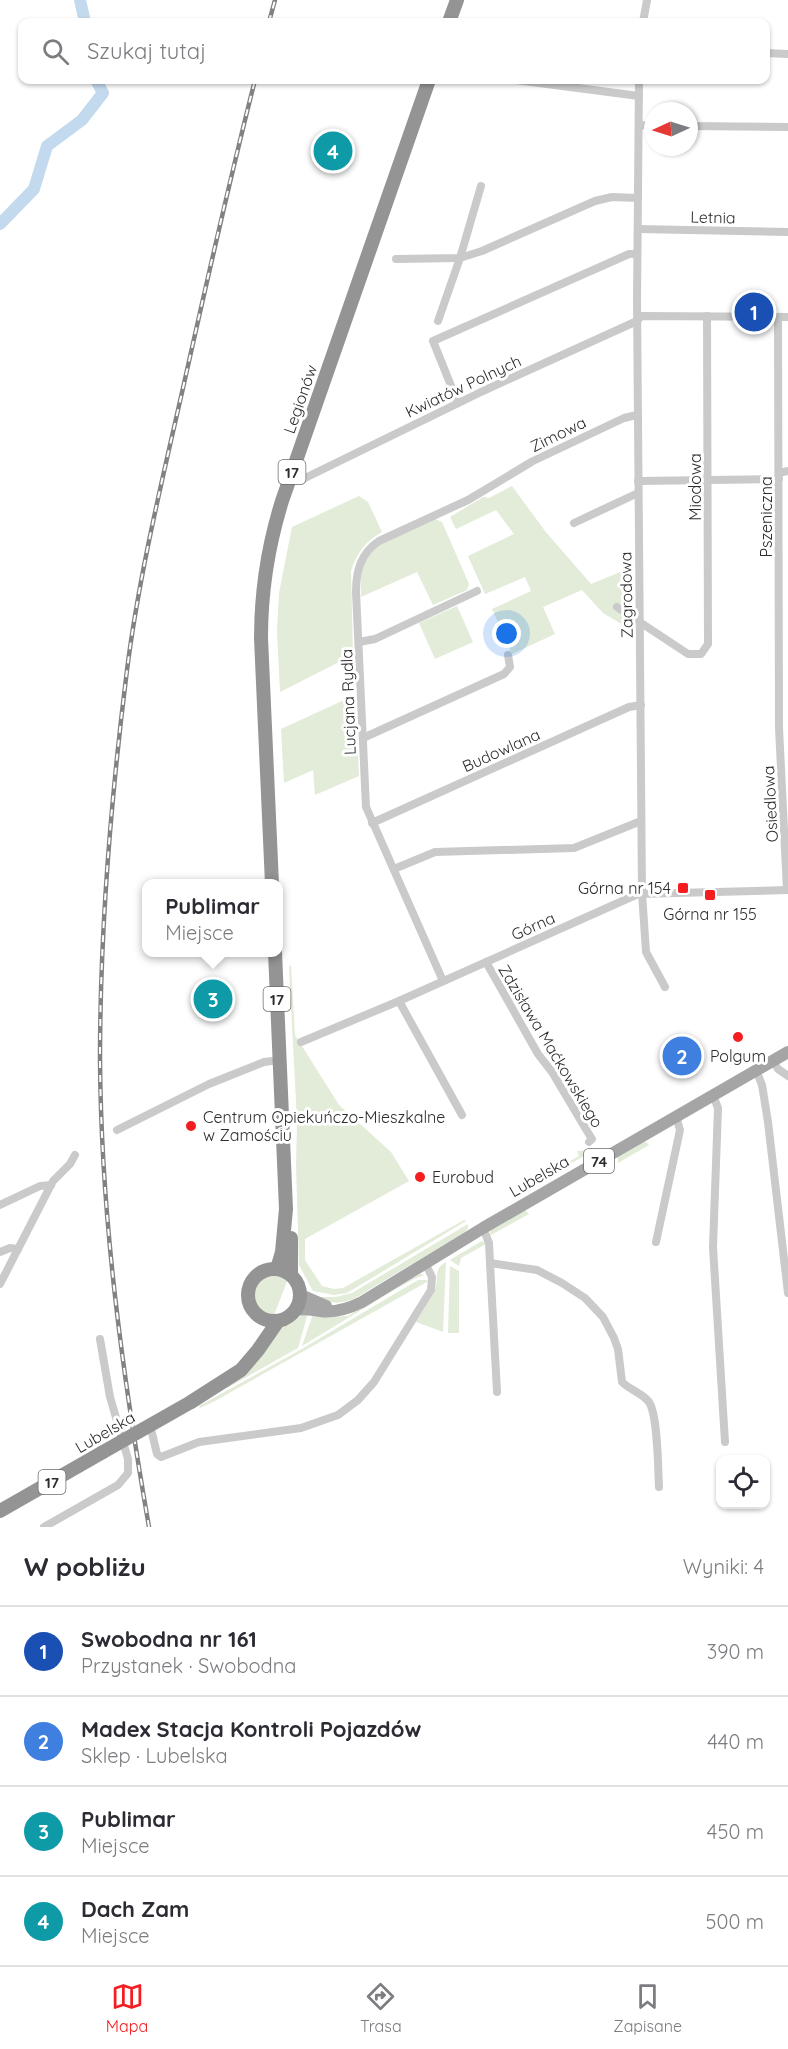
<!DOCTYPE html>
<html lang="pl">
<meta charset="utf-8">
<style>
body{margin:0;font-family:Quicksand,sans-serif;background:#f7f7f7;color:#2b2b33}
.controls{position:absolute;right:18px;bottom:18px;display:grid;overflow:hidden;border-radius:12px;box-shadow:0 2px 4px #0004}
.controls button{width:54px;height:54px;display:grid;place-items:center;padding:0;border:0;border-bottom:2px solid #e1e1e2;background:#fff;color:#2b2b33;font:30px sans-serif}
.compass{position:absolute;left:644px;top:102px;width:54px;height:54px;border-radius:50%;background:#fff;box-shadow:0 2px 4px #0004;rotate:266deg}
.you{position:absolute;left:507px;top:634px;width:21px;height:21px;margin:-15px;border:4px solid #fff;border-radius:50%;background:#1a73e8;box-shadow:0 0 0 9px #1a73e833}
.badge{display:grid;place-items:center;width:39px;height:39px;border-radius:50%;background:#f41e21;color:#fff;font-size:20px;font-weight:700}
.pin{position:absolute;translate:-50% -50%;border:3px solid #fff;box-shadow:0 2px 6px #0006}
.popup{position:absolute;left:142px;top:879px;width:141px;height:78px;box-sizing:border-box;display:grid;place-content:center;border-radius:12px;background:#fff;filter:drop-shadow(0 2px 4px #0005);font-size:20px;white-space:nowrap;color:#7c7c81}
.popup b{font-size:22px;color:#2b2b33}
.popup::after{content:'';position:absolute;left:50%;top:100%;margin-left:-12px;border:12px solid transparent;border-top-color:#fff}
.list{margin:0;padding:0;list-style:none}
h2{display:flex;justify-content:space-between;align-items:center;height:78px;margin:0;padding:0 24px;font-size:26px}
h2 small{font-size:20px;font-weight:400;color:#7c7c81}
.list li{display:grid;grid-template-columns:39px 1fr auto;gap:18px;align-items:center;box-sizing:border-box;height:90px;padding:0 24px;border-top:2px solid #e1e1e2}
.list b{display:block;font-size:22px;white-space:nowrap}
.list p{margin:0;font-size:20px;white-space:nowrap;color:#7c7c81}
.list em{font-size:20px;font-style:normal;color:#7c7c81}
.icon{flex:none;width:33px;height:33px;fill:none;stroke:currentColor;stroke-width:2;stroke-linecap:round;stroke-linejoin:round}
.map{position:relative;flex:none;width:788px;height:1527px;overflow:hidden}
.search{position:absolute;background:#fff;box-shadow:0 2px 4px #0004;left:18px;right:18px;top:18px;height:66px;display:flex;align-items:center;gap:15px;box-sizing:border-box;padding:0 21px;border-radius:12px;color:#7c7c81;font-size:22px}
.sheet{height:438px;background:#fff}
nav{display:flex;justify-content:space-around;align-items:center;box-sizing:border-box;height:84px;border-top:2px solid #e1e1e2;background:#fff;font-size:16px;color:#7c7c81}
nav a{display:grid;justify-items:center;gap:3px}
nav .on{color:#f41e21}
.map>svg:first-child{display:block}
.green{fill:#e2ecd9}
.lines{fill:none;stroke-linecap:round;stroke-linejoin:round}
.river{stroke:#c3daee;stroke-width:12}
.street{stroke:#cacaca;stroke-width:8}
.primary{stroke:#a5a5a5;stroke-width:12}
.highway{stroke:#949494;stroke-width:14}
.rail-casing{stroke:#828282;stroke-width:4.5}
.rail{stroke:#fff;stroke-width:2;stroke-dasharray:7;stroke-linecap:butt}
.highway-bridge{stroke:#949494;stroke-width:14}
.poi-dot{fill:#f41e21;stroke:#fff;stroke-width:2}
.labels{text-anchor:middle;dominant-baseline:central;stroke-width:6;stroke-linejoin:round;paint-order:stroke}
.shield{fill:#fff;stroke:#6c6c6c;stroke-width:1.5}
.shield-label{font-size:15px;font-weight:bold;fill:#2d2d2d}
.street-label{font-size:16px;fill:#2d2d2d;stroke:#fff}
.poi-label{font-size:16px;fill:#2d2d2d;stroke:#fff}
</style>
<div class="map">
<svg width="788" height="1527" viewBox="0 0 788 1527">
<rect width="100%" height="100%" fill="#fff"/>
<g class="green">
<path d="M512,486l33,45 46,53 39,-16 3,63 -30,-18 -21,-23 -39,17 12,27 -43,20 -20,-45 39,-18 -6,-14 -40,17 -17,-38 46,-22 -18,-24 -40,19 -6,-12 33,-20 6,1z"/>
<path d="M359,496l9,6 14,30c-16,9 -25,20 -31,39l2,84 -73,37 -3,-61 2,-38 13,-66z"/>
<path d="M435,519l7,3 27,62 -2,6 -34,15 -16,-33 -56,25c0,-11 -1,-23 3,-33 11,-26 48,-35 71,-45z"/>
<path d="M457,606l16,36 -38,17 -16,-36z"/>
<path d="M355,695l4,81 -44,19 -2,-25 -29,13 -3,-54z"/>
<path d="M291,965l4,70 44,70 52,47 18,29 -104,58v21l17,26 12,3 9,-1 121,-68 2,1 -119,72 -13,2 -21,-4 -14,-26 -3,-99 1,-44 -8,-155z"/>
<path d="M645,1141l4,4 -31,18v-6z"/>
<path d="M590,1150l1,2 -58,33 -1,-2 2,-7 3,4 42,-24 -2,-5z"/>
<path d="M525,1210l4,4 -40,22 2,-6z"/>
<path d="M468,1224v4l-3,4 -108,65c-14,7 -26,8 -38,0h17l16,-4z"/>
<path d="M483,1241l3,3 -25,14 -2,8 -9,-6 30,-18z"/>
<path d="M446,1262l-3,70 -27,-10c6,-10 13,-20 18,-30 6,-13 -2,-22 12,-30z"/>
<path d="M450,1266l9,5v62h-11z"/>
<path d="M274,1274l14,5 -14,36c-26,-3 -26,-37 0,-41z"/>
<path d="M420,1274l5,1 -9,3 -22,12 -92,56 11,-32 17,3 18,-1z"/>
<path d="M418,1280h9v2l-212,119 -15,7 -1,-2 101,-56z"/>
<path d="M308,1313l-10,35 -71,40 -1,-1 53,-60 14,-5 10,-8z"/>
</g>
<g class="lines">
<g class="river">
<path d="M80,0l5,22"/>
<path d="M0,224l34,-35 13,-43 35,-26 21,-27 -7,-13"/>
</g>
<g class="street">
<path d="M643,22l4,-22"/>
<path d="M766,53l22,1"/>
<path d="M516,80l123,16"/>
<path d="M639,80l-2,222 5,591 4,59 19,35"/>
<path d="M639,125l14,1"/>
<path d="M689,126l99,1"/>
<path d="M638,229l150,3"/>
<path d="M396,259l64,-1 22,-7 113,-50 17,-4 26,1"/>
<path d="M778,317l1,411 8,162"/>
<path d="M438,321l22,-63 21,-72"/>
<path d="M458,403l-25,-62 196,-87h8"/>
<path d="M779,473l9,-2"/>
<path d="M303,479l180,-88 154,-70 4,-5 147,1"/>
<path d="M638,481l141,-2"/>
<path d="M574,523l64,-30"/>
<path d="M617,607l71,47h13l7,-10 -1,-328"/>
<path d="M359,642l16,-3 102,-48"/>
<path d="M363,738l141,-64 6,-7 -2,-12"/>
<path d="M372,823l257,-116 12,-2"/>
<path d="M394,869l41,-17 139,-4 67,-27"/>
<path d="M486,962l52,92 14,18 35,59 5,8 -3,3"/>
<path d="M443,981l-77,-174 -10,-215c0,-22 5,-39 23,-51l89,-41 65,-39 91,-43 13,-3"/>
<path d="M399,1001l63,114"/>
<path d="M301,1042l98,-41 239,-107 150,-4"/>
<path d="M773,1061l5,8 10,7"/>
<path d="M756,1070l6,15 6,37 20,171"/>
<path d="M713,1095l5,13 -5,139 12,195"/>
<path d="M117,1130l92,-46 55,-22 16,-2"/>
<path d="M0,1205l40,-19 11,-1"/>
<path d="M483,1228l6,15 1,20 7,129"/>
<path d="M656,1242l24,-112 -4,-14"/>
<path d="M0,1252l10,-4 8,1"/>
<path d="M490,1263l47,7 25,13 23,15 18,19 11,21 4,11 4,33c8,8 20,11 27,20 9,13 9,67 10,85"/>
<path d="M0,1284l53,-103 17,-17 5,-9"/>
<path d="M152,1433l5,21 4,3 38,-15 102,-14 37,-13 20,-15 16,-18 57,-92 1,-13 -7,-14"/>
<path d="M44,1527l74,-42 10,-12v-14l-18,-62 -10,-58"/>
</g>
<g class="primary">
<path d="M301,1295l25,11"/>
<path d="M296,1310c9,-2 15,0 24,1 15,2 28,-2 42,-9l121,-74 305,-176"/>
</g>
<g class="highway">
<path d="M449,22l8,-22"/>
<path d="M272,884l-11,-246c0,-47 7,-92 21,-137l147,-421"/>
<path d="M275,952l11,257 -4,43 -5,17"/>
<path d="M291,1238v36"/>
<circle cx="274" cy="1295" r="26"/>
<path d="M191,1402l50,-32 17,-20 20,-29"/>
<path d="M0,1511l103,-59"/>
</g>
<g class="rail-casing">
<g id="rail">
<path d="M269,22l6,-22"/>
<path d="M149,1527c-27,-155 -48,-311 -49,-468 0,-130 11,-261 27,-389 12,-95 35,-189 56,-282 23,-103 46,-206 72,-308"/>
</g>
</g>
<use href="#rail" class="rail"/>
<path class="highway-bridge" d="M103,1452l88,-50"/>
</g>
<g class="poi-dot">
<rect x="677" y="882" width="12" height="12" rx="3"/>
<rect x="704" y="889" width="12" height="12" rx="3"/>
<circle cx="738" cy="1037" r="6"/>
<circle cx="191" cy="1126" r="6"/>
<circle cx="420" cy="1177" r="6"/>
</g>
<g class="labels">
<g class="shield">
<rect x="278.5" y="460" width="27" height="24" rx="4.5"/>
<rect x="263.5" y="987" width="27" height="24" rx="4.5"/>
<rect x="584" y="1149" width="30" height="24" rx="4.5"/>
<rect x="38.5" y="1470" width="27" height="24" rx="4.5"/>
</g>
<g class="shield-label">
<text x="292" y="472">17</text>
<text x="277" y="999">17</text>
<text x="599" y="1161">74</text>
<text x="52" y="1482">17</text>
</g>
<g class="street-label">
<text transform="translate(713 217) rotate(1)">Letnia</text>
<text transform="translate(463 386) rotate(-25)">Kwiatów Polnych</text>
<text transform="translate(300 399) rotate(-71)">Legionów</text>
<text transform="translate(558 434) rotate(-26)">Zimowa</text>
<text transform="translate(695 487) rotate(-90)">Miodowa</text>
<text transform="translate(766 517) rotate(-90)">Pszeniczna</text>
<text transform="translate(626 595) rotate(-91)">Zagrodowa</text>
<text transform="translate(348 702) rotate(-92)">Lucjana Rydla</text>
<text transform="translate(501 750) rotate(-24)">Budowlana</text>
<text transform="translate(770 804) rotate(-93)">Osiedlowa</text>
<text transform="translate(533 926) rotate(-24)">Górna</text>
<text transform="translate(551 1046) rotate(59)">Zdzisława Maćkowskiego</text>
<text transform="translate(539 1176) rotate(-30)">Lubelska</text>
<text transform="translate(105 1432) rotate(-30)">Lubelska</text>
</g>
<g class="poi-label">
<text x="671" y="888" text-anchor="end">Górna nr 154</text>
<text x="710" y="914">Górna nr 155</text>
<text x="738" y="1056">Polgum</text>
<text x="203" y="1117" text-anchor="start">Centrum Opiekuńczo-Mieszkalne<tspan x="203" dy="18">w Zamościu</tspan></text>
<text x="432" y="1177" text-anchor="start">Eurobud</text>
</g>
</g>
</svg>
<div class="controls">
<button><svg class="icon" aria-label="locate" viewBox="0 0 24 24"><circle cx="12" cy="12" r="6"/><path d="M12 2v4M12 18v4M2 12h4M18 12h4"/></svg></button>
</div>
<svg class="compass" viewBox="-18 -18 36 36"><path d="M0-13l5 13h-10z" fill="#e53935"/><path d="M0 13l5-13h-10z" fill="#7c7c81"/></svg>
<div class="you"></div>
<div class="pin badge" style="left:754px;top:312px;background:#1a4fb4">1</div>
<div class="pin badge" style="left:682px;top:1056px;background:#3f7fe0">2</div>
<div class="pin badge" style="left:213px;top:999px;background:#0f9aa8">3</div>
<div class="popup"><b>Publimar</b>Miejsce</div>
<div class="pin badge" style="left:333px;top:151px;background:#0f9aa8">4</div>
<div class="search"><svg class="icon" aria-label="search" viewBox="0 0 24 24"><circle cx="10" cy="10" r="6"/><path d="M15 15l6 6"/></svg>Szukaj tutaj</div>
</div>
<section class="sheet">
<h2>W pobliżu<small>Wyniki: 4</small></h2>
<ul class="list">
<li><span class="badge" style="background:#1a4fb4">1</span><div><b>Swobodna nr 161</b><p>Przystanek · Swobodna</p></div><em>390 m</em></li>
<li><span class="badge" style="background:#3f7fe0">2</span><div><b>Madex Stacja Kontroli Pojazdów</b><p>Sklep · Lubelska</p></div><em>440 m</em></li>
<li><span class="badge" style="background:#0f9aa8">3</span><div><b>Publimar</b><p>Miejsce</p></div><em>450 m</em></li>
<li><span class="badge" style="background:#0f9aa8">4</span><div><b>Dach Zam</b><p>Miejsce</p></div><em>500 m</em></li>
</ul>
</section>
<nav>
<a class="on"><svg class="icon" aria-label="map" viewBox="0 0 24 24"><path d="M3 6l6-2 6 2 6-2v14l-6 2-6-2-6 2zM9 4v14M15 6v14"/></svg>Mapa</a>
<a><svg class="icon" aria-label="directions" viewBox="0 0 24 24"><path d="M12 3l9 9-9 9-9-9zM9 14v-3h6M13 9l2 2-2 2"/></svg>Trasa</a>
<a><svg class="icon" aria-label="saved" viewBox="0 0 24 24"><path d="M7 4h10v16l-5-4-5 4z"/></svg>Zapisane</a>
</nav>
